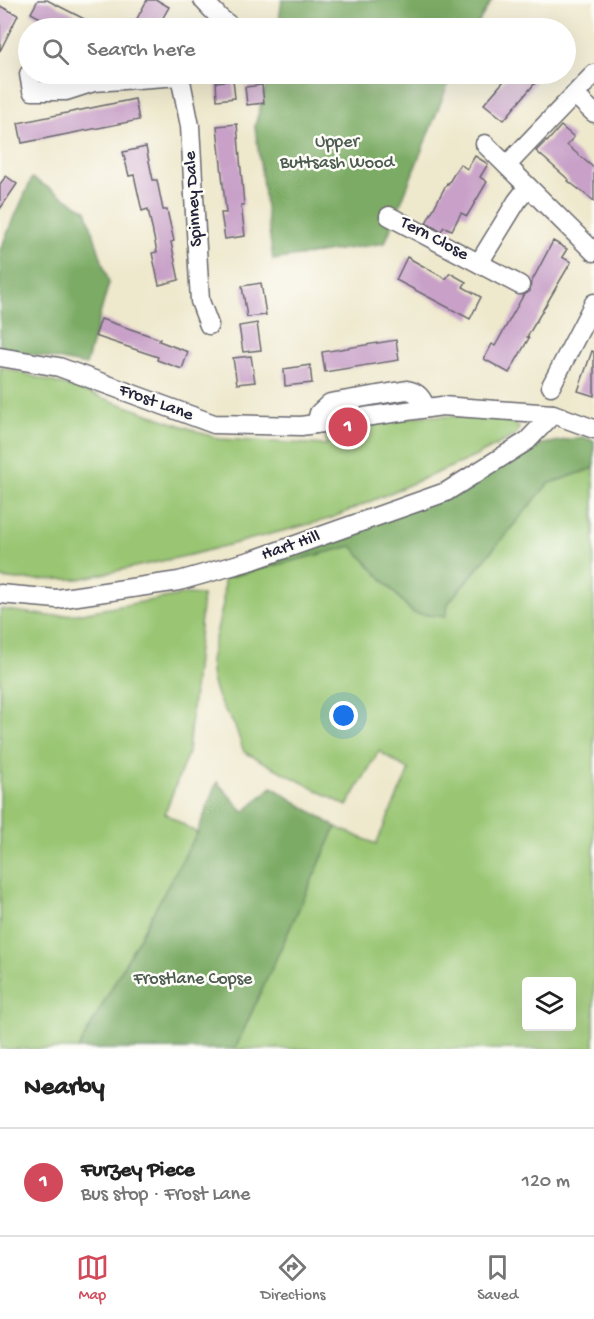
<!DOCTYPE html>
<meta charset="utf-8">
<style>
body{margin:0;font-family:"Gochi Hand",sans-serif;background:#f2f2f2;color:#222}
.controls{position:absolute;right:18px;bottom:18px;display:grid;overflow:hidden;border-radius:6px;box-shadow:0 6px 24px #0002}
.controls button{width:54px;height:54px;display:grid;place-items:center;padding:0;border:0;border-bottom:2px solid #e0e0e0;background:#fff;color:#222;font:30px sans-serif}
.you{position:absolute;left:344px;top:716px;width:21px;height:21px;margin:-15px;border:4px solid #fff;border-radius:50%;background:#1a73e8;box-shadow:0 0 0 9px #1a73e833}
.badge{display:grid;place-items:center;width:39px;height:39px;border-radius:50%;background:#d1495b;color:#fff;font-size:20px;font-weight:700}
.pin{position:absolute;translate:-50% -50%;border:3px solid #fff;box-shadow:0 2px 6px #0006}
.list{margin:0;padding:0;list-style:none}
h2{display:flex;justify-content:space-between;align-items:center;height:78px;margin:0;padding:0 24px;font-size:26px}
h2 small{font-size:20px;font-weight:400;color:#767676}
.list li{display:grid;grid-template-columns:39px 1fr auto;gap:18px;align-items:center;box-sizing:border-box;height:108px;padding:0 24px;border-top:2px solid #e0e0e0}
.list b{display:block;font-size:22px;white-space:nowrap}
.list p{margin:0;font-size:20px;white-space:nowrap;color:#767676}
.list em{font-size:20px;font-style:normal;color:#767676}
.icon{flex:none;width:33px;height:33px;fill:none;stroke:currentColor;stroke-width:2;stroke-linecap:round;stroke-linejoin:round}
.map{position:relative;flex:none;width:594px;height:1049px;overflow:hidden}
.search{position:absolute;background:#fff;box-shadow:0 6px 24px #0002;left:18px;right:18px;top:18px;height:66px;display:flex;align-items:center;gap:15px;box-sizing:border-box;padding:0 21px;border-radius:33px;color:#767676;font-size:22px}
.sheet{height:186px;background:#fff}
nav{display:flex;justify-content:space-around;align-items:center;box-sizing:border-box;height:84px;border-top:2px solid #e0e0e0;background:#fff;font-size:16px;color:#767676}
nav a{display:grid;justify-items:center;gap:3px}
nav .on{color:#d1495b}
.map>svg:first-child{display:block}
.green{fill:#9ac673;stroke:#5e7457;stroke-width:1.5;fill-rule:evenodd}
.forest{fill:#7bab65;stroke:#4e6650;stroke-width:1.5}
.building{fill:#c8a0c8}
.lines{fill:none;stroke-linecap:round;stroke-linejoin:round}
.minor-casing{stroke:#69676e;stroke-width:21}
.minor{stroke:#fff;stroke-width:18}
.labels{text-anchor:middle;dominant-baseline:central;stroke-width:5;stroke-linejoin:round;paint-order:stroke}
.park-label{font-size:18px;fill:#4c5b4f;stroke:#fdfcf7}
.street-label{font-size:18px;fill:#22223b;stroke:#fdfcf7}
</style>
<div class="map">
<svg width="594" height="1049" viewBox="0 0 594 1049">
<rect width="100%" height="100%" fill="#fdfcf7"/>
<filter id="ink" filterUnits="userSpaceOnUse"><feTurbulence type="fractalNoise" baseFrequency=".0167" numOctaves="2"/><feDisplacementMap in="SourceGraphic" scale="12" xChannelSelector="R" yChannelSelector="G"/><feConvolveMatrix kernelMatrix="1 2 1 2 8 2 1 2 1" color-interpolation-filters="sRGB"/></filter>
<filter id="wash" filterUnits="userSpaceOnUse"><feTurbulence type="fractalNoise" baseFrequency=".008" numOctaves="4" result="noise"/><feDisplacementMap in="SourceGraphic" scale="24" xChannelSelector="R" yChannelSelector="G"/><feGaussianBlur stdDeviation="1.35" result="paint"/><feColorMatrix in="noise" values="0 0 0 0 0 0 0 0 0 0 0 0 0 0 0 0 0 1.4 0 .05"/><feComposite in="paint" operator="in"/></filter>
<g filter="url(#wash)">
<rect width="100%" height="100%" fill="#eee8cc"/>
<g class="green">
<path d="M0,367l78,22 141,50 107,6v-14l96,-15 68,1 19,4 10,6 -3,8 -42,22 -145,62 -139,36 -111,24 -61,1 -18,-2z"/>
<path d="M594,468v581h-359l101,-222 40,17 33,-74 -30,-19 -32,55 -103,-54 -9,-26 -16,-25 -7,-21 -2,-20 13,-56 1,-26 128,-32 61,67 32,4 4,-15 99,-118zM526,982h46v44h-46z"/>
<path d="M186,594l16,1v11l-14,147 -23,60 32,20 -119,216h-78v-440l50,7 26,-2z"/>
</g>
<g class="forest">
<path d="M282,0h210l-17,28h-197z"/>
<path d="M269,74h183l-67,169 -112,17 -18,-134z"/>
<path d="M32,178l54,32 23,73 -23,82 -86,-17v-98z"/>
<path d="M583,437l11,4v27l-46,16 -99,118 -4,15 -32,-4 -61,-67 -127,32 59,-24 66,-22 171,-84z"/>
<path d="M217,782l27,30 28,-25 64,40 -101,222h-157l119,-216z"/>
</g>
<g id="blocks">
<g class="building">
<path d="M38,0h9l55,28h-43l-28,-15z"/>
<path d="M147,0h10l12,7 -12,21h-25z"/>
<path d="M0,6l18,9 -18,36z"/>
<path d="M510,74h14l11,9 -31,37 -20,-16z"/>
<path d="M233,80l2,18 -18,2 -1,-18z"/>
<path d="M262,85l2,18 -17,2 -2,-18z"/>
<path d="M135,99l4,21 -117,23 -4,-20z"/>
<path d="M237,124l7,81h-3l4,31 -20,3 -4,-26h5l-9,-87z"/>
<path d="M561,126l13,11 -7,8 27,23v33l-26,-20 1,-1 -33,-29 10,-10 1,1z"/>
<path d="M146,147l7,33h4l6,30h4l7,31 -3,1 8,38 -20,5 -7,-32 5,-1 -9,-43 -6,2 -8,-36 -5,1 -6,-24z"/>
<path d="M475,156l13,8 -8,13 7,5 -20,34 -6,-3 -9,17 -8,-3 -3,4 -15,-8 21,-40 1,1 12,-20 7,5z"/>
<path d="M6,176l11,8 -17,25v-25z"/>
<path d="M553,241l14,8 -5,8 9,5 -44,75 2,1 -20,35 -25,-14 8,-15 3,2 28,-50 7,-5 1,-8z"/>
<path d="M407,257l39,22 4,-6 16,9 -3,5 18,10 -11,22 -74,-39z"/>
<path d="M261,283l5,32 -19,2 -5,-31z"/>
<path d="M101,319l59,20 -1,2 29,11 -6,17 -25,-9 1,-3 -63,-21z"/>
<path d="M257,323l4,27 -18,2 -4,-26z"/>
<path d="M396,340l3,20 -74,12 -3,-20z"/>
<path d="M592,351l2,1v44l-16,-5z"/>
<path d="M251,356l4,26 -18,2 -4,-26z"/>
<path d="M310,365l2,18 -27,3 -1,-17z"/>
</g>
</g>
</g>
<g filter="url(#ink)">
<use href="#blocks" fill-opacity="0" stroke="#69676e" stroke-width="1.5"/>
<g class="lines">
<g class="minor-casing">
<g id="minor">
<path d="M203,0l17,18 13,10"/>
<path d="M29,74l3,17h34l28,-9 86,-6"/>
<path d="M183,74l-3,2 10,50 10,175 9,24"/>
<path d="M575,95l19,18"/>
<path d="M485,144l109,108"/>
<path d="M507,165l87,-91"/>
<path d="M389,216l131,69"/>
<path d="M479,263l38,-62 11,-14"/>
<path d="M0,357l59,10 155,57 87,2 141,-20 111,8 41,15"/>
<path d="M551,386l43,-83"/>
<path d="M316,424l3,-11 11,-10 77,-13c11,2 15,8 19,18"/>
<path d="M0,594l57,5 122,-18 74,-21 193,-68 81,-51 26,-27"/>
</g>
</g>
<use href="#minor" class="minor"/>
</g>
</g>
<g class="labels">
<g class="park-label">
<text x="337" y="142">Upper<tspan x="337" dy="21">Buttsash Wood</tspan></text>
<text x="193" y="979">Frostlane Copse</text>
</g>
<g class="street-label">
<text transform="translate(194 199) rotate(-94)">Spinney Dale</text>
<text transform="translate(434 239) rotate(28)">Tern Close</text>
<text transform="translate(156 403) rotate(20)">Frost Lane</text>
<text transform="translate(291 546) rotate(-19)">Hart Hill</text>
</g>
</g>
</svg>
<div class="controls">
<button><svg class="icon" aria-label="layers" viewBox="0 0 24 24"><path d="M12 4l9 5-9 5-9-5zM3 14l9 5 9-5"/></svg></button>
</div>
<div class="you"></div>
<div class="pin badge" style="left:348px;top:427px">1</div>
<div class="search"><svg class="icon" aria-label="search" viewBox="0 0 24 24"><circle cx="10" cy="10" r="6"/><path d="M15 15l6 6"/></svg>Search here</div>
</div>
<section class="sheet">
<h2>Nearby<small></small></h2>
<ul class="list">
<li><span class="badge">1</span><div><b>Furzey Piece</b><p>Bus stop · Frost Lane</p></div><em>120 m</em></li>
</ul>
</section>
<nav>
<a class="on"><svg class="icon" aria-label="map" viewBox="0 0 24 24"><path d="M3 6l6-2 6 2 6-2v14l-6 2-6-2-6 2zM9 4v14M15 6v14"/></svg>Map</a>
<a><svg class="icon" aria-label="directions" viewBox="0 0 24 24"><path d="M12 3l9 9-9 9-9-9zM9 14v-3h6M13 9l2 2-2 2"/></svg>Directions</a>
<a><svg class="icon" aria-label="saved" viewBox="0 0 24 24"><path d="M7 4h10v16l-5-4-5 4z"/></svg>Saved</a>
</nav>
